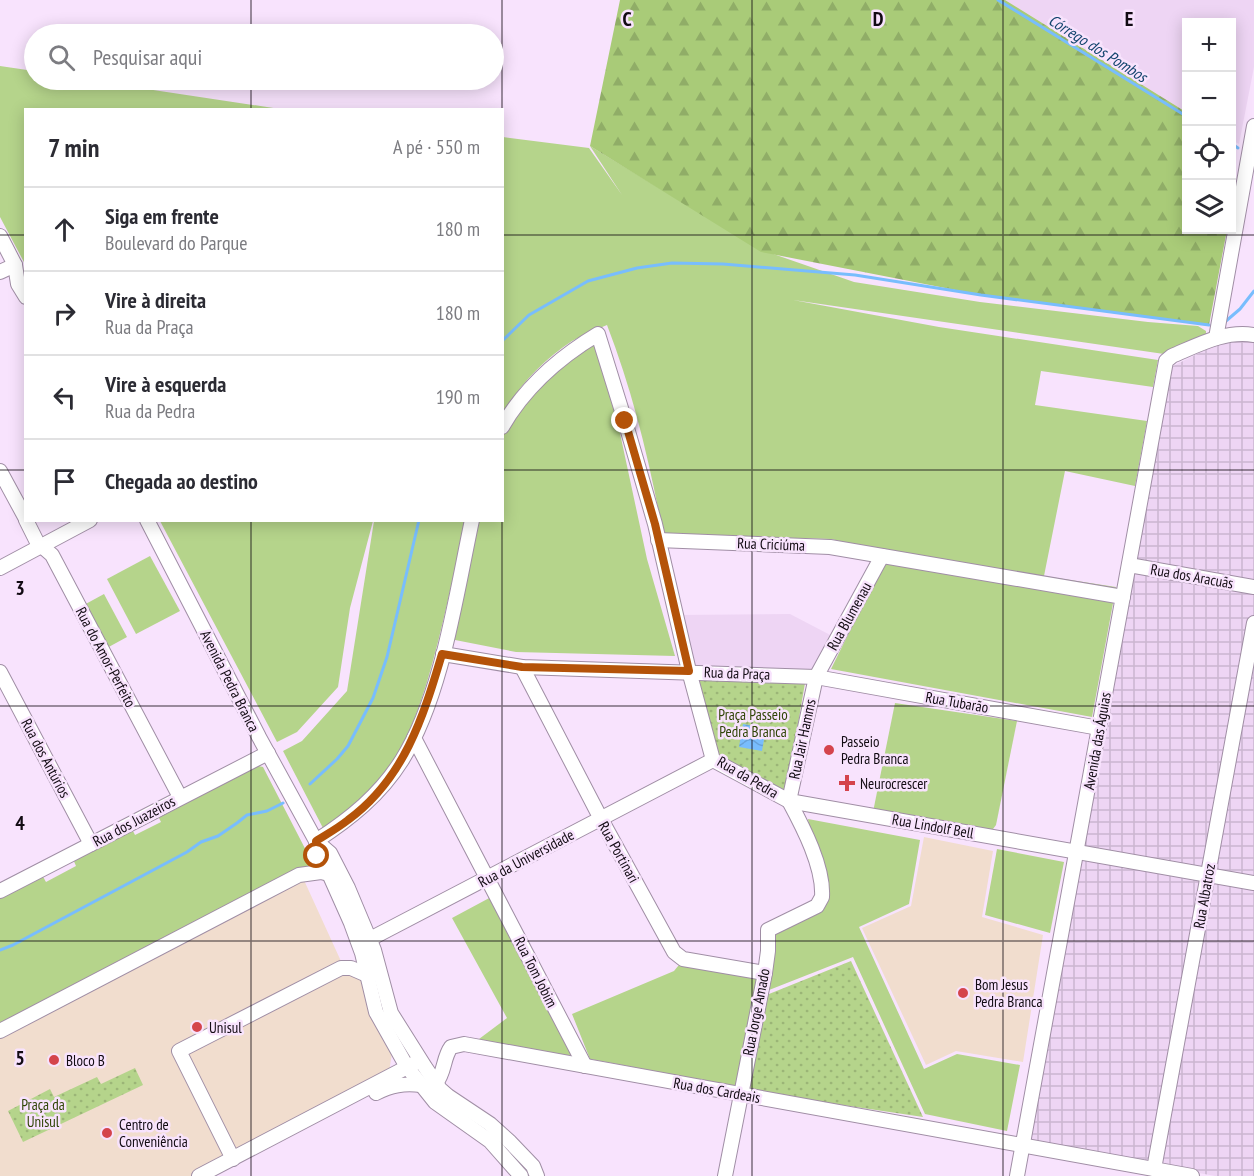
<!DOCTYPE html>
<html lang="pt">
<meta charset="utf-8">
<style>
body{margin:0;font-family:"PT Sans Narrow",sans-serif;background:#f7f7f7;color:#2b2b33}
.controls{position:absolute;right:18px;top:18px;display:grid;overflow:hidden;border-radius:0px;box-shadow:0 3px 15px #0003}
.controls button{width:54px;height:54px;display:grid;place-items:center;padding:0;border:0;border-bottom:2px solid #e1e1e2;background:#fff;color:#2b2b33;font:30px sans-serif}
.stop{position:absolute;width:18px;height:18px;margin:-14px;border:4px solid #b45309;border-radius:50%;background:#fff}
.stop.end{background:#b45309;border-color:#fff;box-shadow:0 2px 6px #0008}
.list{margin:0;padding:0;list-style:none}
h2{display:flex;justify-content:space-between;align-items:center;height:78px;margin:0;padding:0 24px;font-size:26px}
h2 small{font-size:20px;font-weight:400;color:#7c7c81}
.list li{display:grid;grid-template-columns:39px 1fr auto;gap:18px;align-items:center;box-sizing:border-box;height:84px;padding:0 24px;border-top:2px solid #e1e1e2}
.list b{display:block;font-size:22px;white-space:nowrap}
.list p{margin:0;font-size:20px;white-space:nowrap;color:#7c7c81}
.list em{font-size:20px;font-style:normal;color:#7c7c81}
.icon{flex:none;width:33px;height:33px;fill:none;stroke:currentColor;stroke-width:2;stroke-linecap:round;stroke-linejoin:round}
.map{position:relative;flex:none;width:1254px;height:1176px;overflow:hidden}
.search{position:absolute;background:#fff;box-shadow:0 3px 15px #0003;left:24px;top:24px;width:480px;height:66px;display:flex;align-items:center;gap:15px;box-sizing:border-box;padding:0 21px;border-radius:33px;color:#7c7c81;font-size:22px}
.panel{position:absolute;background:#fff;box-shadow:0 3px 15px #0003;left:24px;top:108px;width:480px;height:414px;border-radius:0px}
.map>svg:first-child{display:block}
.built{fill:#eed5f4}
.industrial{fill:url(#industrial-grid)}
.education{fill:#f1ddce}
.grass{fill:#b5d48b}
.forest{fill:url(#forest-firs)}
.park{fill:url(#park-dots)}
.water{fill:url(#water-waves)}
.lines{fill:none;stroke-linecap:round;stroke-linejoin:round}
.stream{stroke:#78bdfd;stroke-width:3}
.minor-casing{stroke:#a08ea5;stroke-width:16}
.minor{stroke:#fff;stroke-width:14}
.route{stroke:#b45309;stroke-width:8}
.grid{fill:none;stroke:#120b13;stroke-width:1.5;stroke-opacity:0.55}
.poi-dot{fill:#d4444c;stroke:#f8e3fd;stroke-width:2}
.labels{text-anchor:middle;dominant-baseline:central;stroke-width:5;stroke-linejoin:round;paint-order:stroke}
.street-label{font-size:15px;fill:#120b13;stroke:#f8e3fd}
.park-label{font-size:15px;fill:#304506;stroke:#f8e3fd}
.poi-label{font-size:15px;fill:#120b13;stroke:#f8e3fd;text-anchor:start}
.water-label{font-size:16px;font-style:italic;fill:#13456e;stroke:#f8e3fd}
.grid-label{font-size:20px;text-anchor:middle;font-weight:bold;fill:#120b13;stroke:#f8e3fd;stroke-width:5;stroke-linejoin:round;paint-order:stroke}
</style>
<div class="map">
<svg width="1254" height="1176" viewBox="0 0 1254 1176">
<defs>
<pattern id="industrial-grid" width="8" height="8" patternUnits="userSpaceOnUse" patternTransform="scale(1.5)"><rect width="8" height="8" fill="#eed5f4"/><path d="M0 4h8M4 0v8" fill="none" stroke="#cbb6d0"/></pattern>
<pattern id="forest-firs" width="22" height="20" patternUnits="userSpaceOnUse" patternTransform="scale(1.5)"><rect width="22" height="20" fill="#a9cb78"/><path d="M5 1l3.5 6h-7zM16 11l3.5 6h-7z" fill="#90ad67"/></pattern>
<pattern id="park-dots" width="8" height="8" patternUnits="userSpaceOnUse" patternTransform="scale(1.5)"><rect width="8" height="8" fill="#b5d48b"/><path d="M2 2h.1M6 6h.1" fill="none" stroke="#9bb577" stroke-width="1.8" stroke-linecap="round"/></pattern>
<pattern id="water-waves" width="16" height="10" patternUnits="userSpaceOnUse" patternTransform="scale(1.5)"><rect width="16" height="10" fill="#78bdfd"/><path d="M0 5q4-4 8 0t8 0" fill="none" stroke="#67a1d8"/></pattern>
</defs>
<rect width="100%" height="100%" fill="#f8e3fd"/>
<g class="built">
<path d="M1005,0h249v67l-15,77 -7,-4v-118h-46v90z"/>
<path d="M790,614l46,24 -21,37 -125,-5 -13,-55z"/>
</g>
<path class="industrial" d="M1247,340l7,2v834h-39l-188,-35 144,-774 42,-21z"/>
<g class="education">
<path d="M924,837l69,14 -11,66 61,18 -20,127 -67,-11 -30,14 -64,-137 49,-22z"/>
<path d="M303,878l42,92 16,4 31,79 -3,19 -198,104h-191v-141z"/>
</g>
<g class="grass">
<path d="M0,66l34,5v9h53l193,29 -254,1 -1,154 -25,-47z"/>
<path d="M503,137l86,11 33,47 -32,-49 169,103 95,33 126,20 168,20 50,4 8,5v3l-42,20 -371,-54 146,27 219,33 -5,27 -112,-16 -6,34 112,16 -12,65 -70,-15 -21,105 72,11 -24,130 -261,-48 58,-117 -58,-13 -168,-5c-13,-71 -30,-142 -56,-209 -12,5 -24,10 -35,16 -28,18 -53,45 -69,72z"/>
<path d="M596,339l22,85 29,135 28,97 -159,-4 -66,-13 26,-118 26,-1 1,-85 25,-40z"/>
<path d="M160,521h213l-23,87 -12,79 -41,45 -20,10z"/>
<path d="M374,521h92c-13,53 -23,108 -39,161 -8,25 -16,50 -30,72 -19,31 -44,55 -74,74l-40,-77 19,-10 45,-50z"/>
<path d="M150,556l30,55 -44,23 -29,-55z"/>
<path d="M104,594l23,43 -22,12 -23,-43z"/>
<path d="M895,703l122,18 -21,104 -6,8 -117,-21z"/>
<path d="M254,765l9,2 50,97 -2,5 -311,156v-127l42,-23 4,7 30,-16 -3,-7 58,-32 4,8 26,-13 -4,-8z"/>
<path d="M808,819l112,21 -11,64 -50,23 65,142 33,-15 63,11 -13,66 -82,-17 -72,-157 -89,35 7,-61 48,-23z"/>
<path d="M997,849l67,13 -14,71 -65,-18z"/>
<path d="M493,896l84,165 -102,-19 32,-24 -55,-100z"/>
<path d="M683,960l80,14 -23,113 -150,-28 -18,-45 102,-43z"/>
</g>
<path class="forest" d="M620,0h385l181,112v118h41l-18,95 -228,-30 -220,-43 -171,-106z"/>
<g class="park">
<path d="M692,676l113,7 -18,106 -3,4 -67,-36z"/>
<path d="M851,961l72,156 -175,-26 16,-95z"/>
<path d="M135,1068l8,17 -120,57 -15,-31 42,-22 4,8 43,-20 4,7z"/>
</g>
<path class="water" d="M743,724l23,4 -4,23 -23,-4z"/>
<g class="lines">
<g class="stream">
<path d="M998,0l188,116"/>
<path d="M1232,144l6,4"/>
<path d="M1226,321l14,-12 14,-18"/>
<path d="M502,341l27,-26 59,-34 49,-13 35,-5 51,1 132,11 126,20 228,30"/>
<path d="M310,784l27,-25 11,-13 25,-48 14,-41 32,-137"/>
<path d="M0,950l13,-5 174,-93 14,-10 17,-6 19,-13 10,-8 20,-4 16,-8"/>
</g>
<g class="minor-casing">
<g id="minor">
<path d="M0,236l15,29 3,19 8,13"/>
<path d="M0,272l15,-7"/>
<path d="M1216,338l38,-212"/>
<path d="M502,427c23,-40 56,-69 96,-93l27,87 30,103 34,147 24,89 76,41 465,82"/>
<path d="M0,471l26,48"/>
<path d="M26,520l11,22 15,13 128,242"/>
<path d="M147,520l112,217 57,104 6,17 29,65 11,30 14,59 31,55 28,35 55,39 31,35"/>
<path d="M658,540l172,7 293,50"/>
<path d="M1129,565l125,22"/>
<path d="M0,568l90,-48"/>
<path d="M443,654l79,13 294,10 283,51"/>
<path d="M522,667l79,152 73,133 9,7 82,14"/>
<path d="M0,672l91,172"/>
<path d="M414,738l171,328"/>
<path d="M789,801l27,-124 66,-121"/>
<path d="M316,841l14,12 18,35 26,62 17,63 34,54 15,22 8,7 42,28 20,18 23,24 4,10"/>
<path d="M316,841c34,-22 64,-46 86,-81 40,-64 54,-165 70,-240"/>
<path d="M0,891l268,-138"/>
<path d="M370,939l343,-179"/>
<path d="M0,1031l299,-156 22,-3 8,2"/>
<path d="M436,1083c9,-11 7,-25 15,-36l13,-3 728,132"/>
<path d="M376,1093c15,-8 28,-10 45,-8"/>
<path d="M233,1159l-54,-108 162,-83h10l16,7"/>
<path d="M1154,1169l100,-546"/>
<path d="M199,1176l216,-113"/>
<path d="M725,1176l40,-203 3,-22v-21l43,-21 6,-3 5,-9c2,-30 -19,-70 -33,-96"/>
<path d="M1017,1176l149,-815 6,-5c26,-11 53,-26 82,-21"/>
</g>
</g>
<use href="#minor" class="minor"/>
</g>
<g class="lines">
<path class="route" d="M317,856l-1,-15c11,-7 22,-13 32,-21 56,-41 75,-102 94,-166l80,13 167,4 -34,-147 -30,-103"/>
</g>
<path class="grid" d="M251,0v34M502,0v110M752,0v1176M1003,0v1176M251,80v30M0,235h26M502,235h752M0,470h26M502,470h752M251,520v656M502,520v656M0,706h1254M0,941h1254"/>
<g class="poi-dot">
<circle cx="829" cy="750" r="6"/>
<path d="M844 774h6v6h6v6h-6v6h-6v-6h-6v-6h6z"/>
<circle cx="963" cy="993" r="6"/>
<circle cx="197" cy="1027" r="6"/>
<circle cx="54" cy="1060" r="6"/>
<circle cx="107" cy="1133" r="6"/>
</g>
<g class="labels">
<g class="street-label">
<text transform="translate(771 544) rotate(2)">Rua Criciúma</text>
<text transform="translate(1192 576) rotate(10)">Rua dos Aracuãs</text>
<text transform="translate(849 616) rotate(-61)">Rua Blumenau</text>
<text transform="translate(106 657) rotate(62)">Rua do Amor-Perfeito</text>
<text transform="translate(737 673) rotate(2)">Rua da Praça</text>
<text transform="translate(230 681) rotate(63)">Avenida Pedra Branca</text>
<text transform="translate(957 702) rotate(10)">Rua Tubarão</text>
<text transform="translate(802 739) rotate(-78)">Rua Jair Hamms</text>
<text transform="translate(1097 741) rotate(-80)">Avenida das Águias</text>
<text transform="translate(46 758) rotate(62)">Rua dos Antúrios</text>
<text transform="translate(748 777) rotate(30)">Rua da Pedra</text>
<text transform="translate(134 821) rotate(-28)">Rua dos Juazeiros</text>
<text transform="translate(933 826) rotate(10)">Rua Lindolf Bell</text>
<text transform="translate(619 852) rotate(61)">Rua Portinari</text>
<text transform="translate(526 858) rotate(-28)">Rua da Universidade</text>
<text transform="translate(1204 896) rotate(-80)">Rua Albatroz</text>
<text transform="translate(536 972) rotate(63)">Rua Tom Jobim</text>
<text transform="translate(756 1012) rotate(-79)">Rua Jorge Amado</text>
<text transform="translate(717 1090) rotate(10)">Rua dos Cardeais</text>
</g>
<g class="park-label">
<text x="753" y="714">Praça Passeio<tspan x="753" dy="17">Pedra Branca</tspan></text>
<text x="43" y="1104">Praça da<tspan x="43" dy="17">Unisul</tspan></text>
</g>
<g class="poi-label">
<text x="841" y="741">Passeio<tspan x="841" dy="17">Pedra Branca</tspan></text>
<text x="860" y="783">Neurocrescer</text>
<text x="975" y="984">Bom Jesus<tspan x="975" dy="17">Pedra Branca</tspan></text>
<text x="209" y="1027">Unisul</text>
<text x="66" y="1060">Bloco B</text>
<text x="119" y="1124">Centro de<tspan x="119" dy="17">Conveniência</tspan></text>
</g>
<g class="water-label">
<text transform="translate(1098 48) rotate(32)">Córrego dos Pombos</text>
</g>
</g>
<g class="grid-label">
<text x="627" y="26">C</text>
<text x="878" y="26">D</text>
<text x="1129" y="26">E</text>
<text x="20" y="595">3</text>
<text x="20" y="830">4</text>
<text x="20" y="1065">5</text>
</g>
</svg>
<div class="controls">
<button>+</button>
<button>−</button>
<button><svg class="icon" aria-label="locate" viewBox="0 0 24 24"><circle cx="12" cy="12" r="6"/><path d="M12 2v4M12 18v4M2 12h4M18 12h4"/></svg></button>
<button><svg class="icon" aria-label="layers" viewBox="0 0 24 24"><path d="M12 4l9 5-9 5-9-5zM3 14l9 5 9-5"/></svg></button>
</div>
<div class="stop" style="left:317px;top:856px"></div>
<div class="stop end" style="left:625px;top:421px"></div>
<div class="search"><svg class="icon" aria-label="search" viewBox="0 0 24 24"><circle cx="10" cy="10" r="6"/><path d="M15 15l6 6"/></svg>Pesquisar aqui</div>
<section class="panel">
<h2>7 min<small>A pé · 550 m</small></h2>
<ul class="list">
<li><svg class="icon" aria-label="ahead" viewBox="0 0 24 24"><path d="M12 20V5M6 11l6-6 6 6"/></svg><div><b>Siga em frente</b><p>Boulevard do Parque</p></div><em>180 m</em></li>
<li><svg class="icon" aria-label="right" viewBox="0 0 24 24"><path d="M7 20v-9h11M14 6l5 5-5 5"/></svg><div><b>Vire à direita</b><p>Rua da Praça</p></div><em>180 m</em></li>
<li><svg class="icon" aria-label="left" viewBox="0 0 24 24"><path d="M17 20v-9H6M10 6l-5 5 5 5"/></svg><div><b>Vire à esquerda</b><p>Rua da Pedra</p></div><em>190 m</em></li>
<li><svg class="icon" aria-label="arrive" viewBox="0 0 24 24"><path d="M6 21V4h12l-3 4 3 4H6"/></svg><div><b>Chegada ao destino</b></div></li>
</ul>
</section>
</div>
